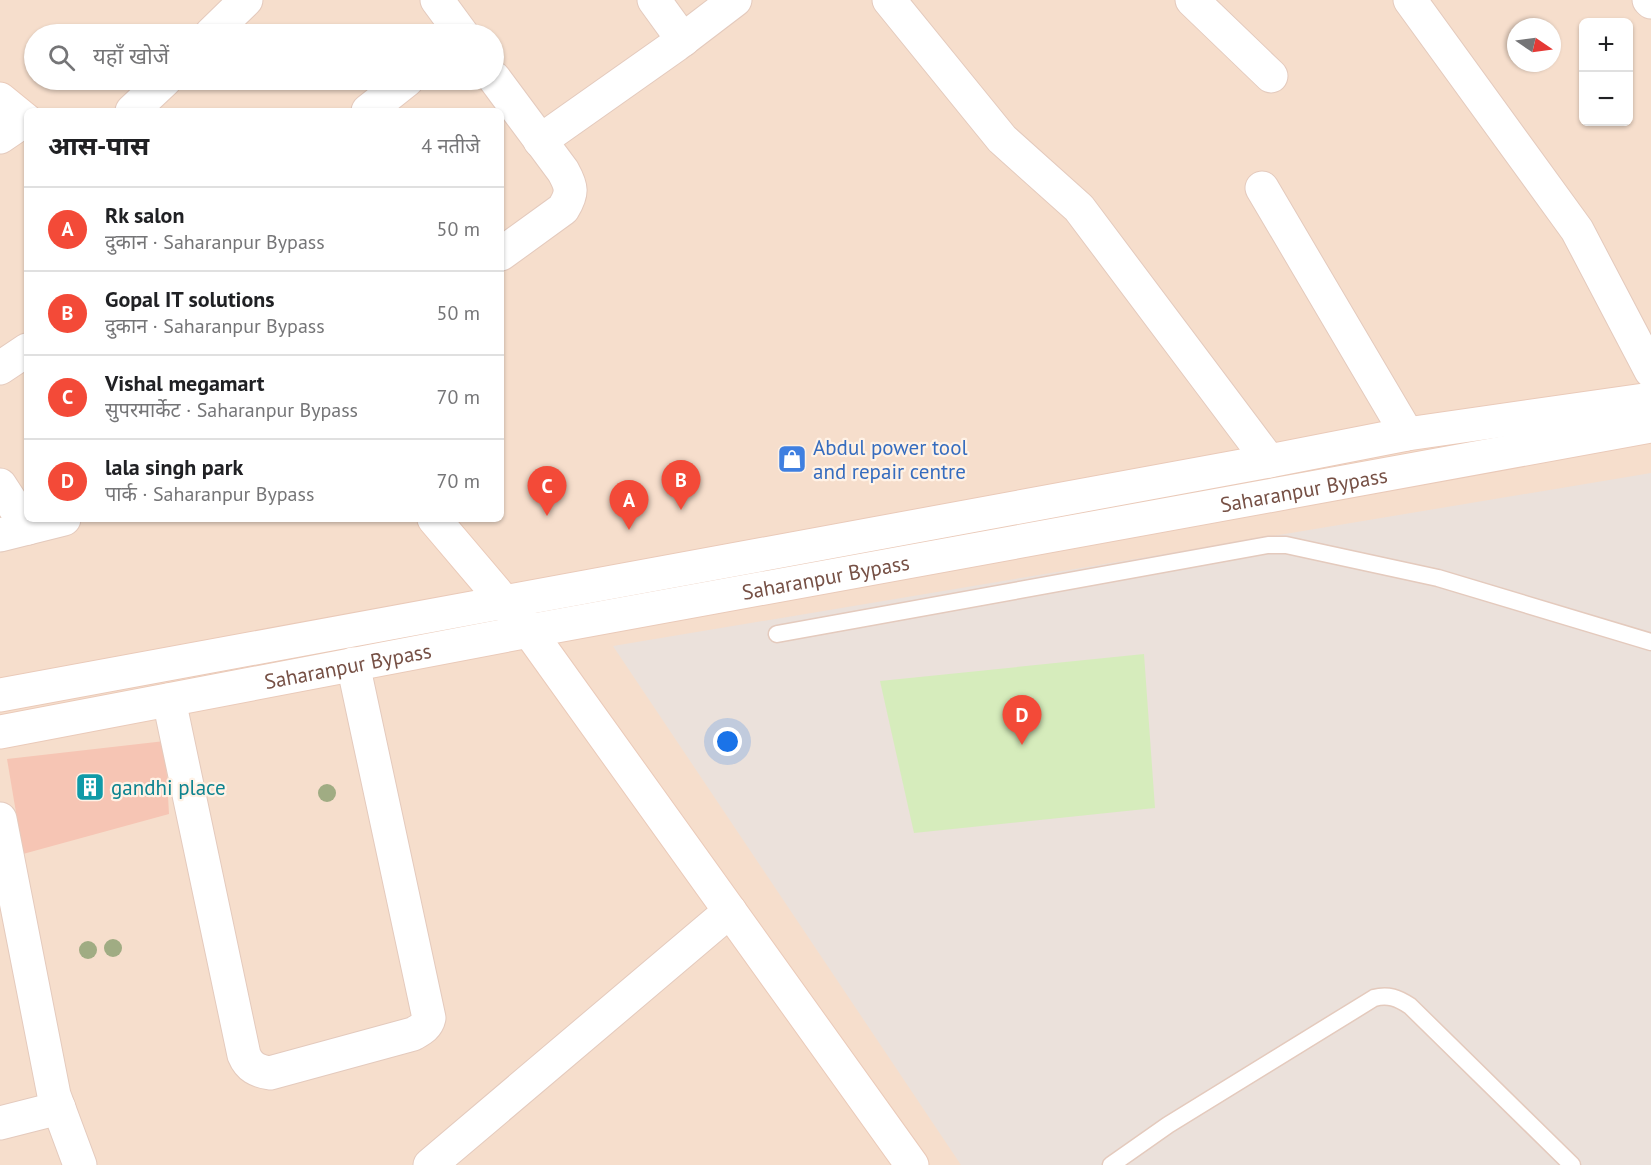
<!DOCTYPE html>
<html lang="hi">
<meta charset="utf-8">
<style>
body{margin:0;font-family:"PT Sans","Noto Sans Devanagari",sans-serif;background:#f2f2f2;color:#202124}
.controls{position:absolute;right:18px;top:18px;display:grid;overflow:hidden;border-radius:9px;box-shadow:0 2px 4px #0004}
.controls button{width:54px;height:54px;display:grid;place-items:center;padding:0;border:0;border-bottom:2px solid #e0e0e0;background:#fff;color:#202124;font:30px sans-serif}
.compass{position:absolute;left:1507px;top:18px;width:54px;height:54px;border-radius:50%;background:#fff;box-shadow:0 2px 4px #0004;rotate:103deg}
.you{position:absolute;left:728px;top:742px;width:21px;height:21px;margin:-15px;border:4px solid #fff;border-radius:50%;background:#1a73e8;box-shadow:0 0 0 9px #1a73e833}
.badge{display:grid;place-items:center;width:39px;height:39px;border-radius:50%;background:#f34a38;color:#fff;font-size:20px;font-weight:700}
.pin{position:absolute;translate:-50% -50px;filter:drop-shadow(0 2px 3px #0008)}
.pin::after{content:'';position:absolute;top:32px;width:21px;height:18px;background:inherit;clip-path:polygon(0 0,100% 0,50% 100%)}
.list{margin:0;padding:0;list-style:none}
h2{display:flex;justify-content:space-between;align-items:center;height:78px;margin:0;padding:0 24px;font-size:26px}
h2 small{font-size:20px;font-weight:400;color:#757577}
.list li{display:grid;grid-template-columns:39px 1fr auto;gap:18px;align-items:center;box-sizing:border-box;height:84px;padding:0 24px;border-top:2px solid #e0e0e0}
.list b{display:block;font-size:22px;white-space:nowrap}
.list p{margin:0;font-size:20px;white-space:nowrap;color:#757577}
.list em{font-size:20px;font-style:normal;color:#757577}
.icon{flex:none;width:33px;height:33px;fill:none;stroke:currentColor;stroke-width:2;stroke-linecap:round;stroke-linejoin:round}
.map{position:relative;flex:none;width:1651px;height:1165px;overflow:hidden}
.search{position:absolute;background:#fff;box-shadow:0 2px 4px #0004;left:24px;top:24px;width:480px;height:66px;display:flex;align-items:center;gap:15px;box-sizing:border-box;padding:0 21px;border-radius:33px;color:#757577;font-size:22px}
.panel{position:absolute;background:#fff;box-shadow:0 2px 4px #0004;left:24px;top:108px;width:480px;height:414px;border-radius:9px}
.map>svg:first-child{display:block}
.residential{fill:#f6decc;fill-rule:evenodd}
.industrial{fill:#ebe1db}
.green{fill:#d6ecbc}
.building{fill:#f6c5b4}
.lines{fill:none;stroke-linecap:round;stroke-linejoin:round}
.lane-casing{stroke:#e4cabd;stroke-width:19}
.street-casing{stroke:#e4cabd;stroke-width:35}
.secondary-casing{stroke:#eacab9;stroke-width:35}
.lane{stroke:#fff;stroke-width:16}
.street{stroke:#fff;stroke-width:33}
.secondary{stroke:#fff;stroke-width:33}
.tree{fill:#a0ac83}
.labels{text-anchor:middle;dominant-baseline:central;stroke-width:4.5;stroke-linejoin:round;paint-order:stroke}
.shop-label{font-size:21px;fill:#366cbe;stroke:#fff2e6;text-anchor:start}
.street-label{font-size:21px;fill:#765045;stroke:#fff2e6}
.culture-label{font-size:21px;fill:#0d838f;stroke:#fff2e6;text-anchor:start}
</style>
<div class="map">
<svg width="1651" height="1165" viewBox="0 0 1651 1165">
<rect width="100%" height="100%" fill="#feedde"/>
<path class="residential" d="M0,0h1651v1165h-1651zM1584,22h44v100h-44zM1516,27h36v36h-36zM34,34h460v46h-460zM27,111h474v408h-474z"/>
<path class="industrial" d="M1651,473v692h-690l-348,-519z"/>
<path class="green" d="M1144,654l11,154 -241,25 -34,-152z"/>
<path class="building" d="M165,741l4,73 -146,40 -16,-95z"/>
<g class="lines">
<g class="lane-casing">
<g id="lane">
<path d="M777,634l491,-89h18l152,33 213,64"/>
<path d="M1111,1165l57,-40 206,-127c14,-4 24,0 36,8l162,159"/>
</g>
</g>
<g class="street-casing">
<g id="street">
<path d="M437,0l25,34"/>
<path d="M654,0l29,40"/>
<path d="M889,0l113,139 77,69 190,253"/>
<path d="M1192,0l79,76"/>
<path d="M1410,0l167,230 74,141"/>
<path d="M1649,0l2,2"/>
<path d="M211,34l35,-34"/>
<path d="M494,78l69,93c9,16 10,22 0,38l-62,45"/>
<path d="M132,111l33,-31"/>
<path d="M368,111l39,-31"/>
<path d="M0,137l25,-17"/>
<path d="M540,141l136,-96 59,-45"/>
<path d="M1262,188l145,246"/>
<path d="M0,368l27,-18"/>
<path d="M0,485l28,43"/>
<path d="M0,535l64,-16"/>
<path d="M169,700l75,355c5,12 13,16 26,18l143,-39c7,-4 14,-7 16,-16l-76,-354"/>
<path d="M0,819l54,276 26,70"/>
<path d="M0,1123l59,-15"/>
<path d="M430,1165l300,-254"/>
</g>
</g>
<g class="secondary-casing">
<g id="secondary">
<path d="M0,99l27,22"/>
<path d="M434,519l95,112 383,534"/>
<path d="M0,695l1269,-234 138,-27 244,-35"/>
<path id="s1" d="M0,732l529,-101 1122,-205"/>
</g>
</g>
<use href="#lane" class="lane"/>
<use href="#street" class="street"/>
<use href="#secondary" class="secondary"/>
</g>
<g class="tree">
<circle cx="327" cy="793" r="9"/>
<circle cx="113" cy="948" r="9"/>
<circle cx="88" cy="950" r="9"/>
</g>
<defs>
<g id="shop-square" transform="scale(1.5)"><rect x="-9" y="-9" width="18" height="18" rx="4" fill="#3f7fe0" stroke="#fff2e6"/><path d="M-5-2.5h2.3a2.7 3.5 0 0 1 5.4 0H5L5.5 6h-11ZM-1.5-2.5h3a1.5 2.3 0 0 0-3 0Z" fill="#fff"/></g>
<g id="building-square" transform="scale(1.5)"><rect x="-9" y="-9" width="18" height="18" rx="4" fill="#0f9aa8" stroke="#fff2e6"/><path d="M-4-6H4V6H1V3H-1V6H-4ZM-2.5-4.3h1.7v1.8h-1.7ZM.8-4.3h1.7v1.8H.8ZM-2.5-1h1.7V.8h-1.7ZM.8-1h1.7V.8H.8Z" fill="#fff"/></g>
</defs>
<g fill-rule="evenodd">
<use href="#shop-square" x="792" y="459"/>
<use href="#building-square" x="90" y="787"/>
</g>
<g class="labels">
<g class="shop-label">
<text x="813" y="447">Abdul power tool<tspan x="813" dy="24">and repair centre</tspan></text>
</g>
<g class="street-label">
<text stroke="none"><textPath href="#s1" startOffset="1326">Saharanpur Bypass</textPath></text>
<text stroke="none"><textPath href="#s1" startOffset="840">Saharanpur Bypass</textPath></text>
<text stroke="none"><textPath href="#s1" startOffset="354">Saharanpur Bypass</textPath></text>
</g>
<g class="culture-label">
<text x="111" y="787">gandhi place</text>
</g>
</g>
</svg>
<div class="controls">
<button>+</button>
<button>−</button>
</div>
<svg class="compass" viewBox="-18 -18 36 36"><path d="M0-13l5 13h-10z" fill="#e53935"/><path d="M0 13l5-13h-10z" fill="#757577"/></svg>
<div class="you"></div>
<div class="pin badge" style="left:629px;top:530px">A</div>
<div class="pin badge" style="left:681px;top:510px">B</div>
<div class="pin badge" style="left:547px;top:516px">C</div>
<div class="pin badge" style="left:1022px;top:745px">D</div>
<div class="search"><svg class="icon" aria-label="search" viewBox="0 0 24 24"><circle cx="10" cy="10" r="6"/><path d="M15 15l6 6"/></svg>यहाँ खोजें</div>
<section class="panel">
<h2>आस-पास<small>4 नतीजे</small></h2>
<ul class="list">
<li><span class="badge">A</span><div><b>Rk salon</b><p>दुकान · Saharanpur Bypass</p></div><em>50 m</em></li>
<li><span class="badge">B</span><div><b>Gopal IT solutions</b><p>दुकान · Saharanpur Bypass</p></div><em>50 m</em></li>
<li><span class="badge">C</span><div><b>Vishal megamart</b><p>सुपरमार्केट · Saharanpur Bypass</p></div><em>70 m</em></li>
<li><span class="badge">D</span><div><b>lala singh park</b><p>पार्क · Saharanpur Bypass</p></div><em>70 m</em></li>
</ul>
</section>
</div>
